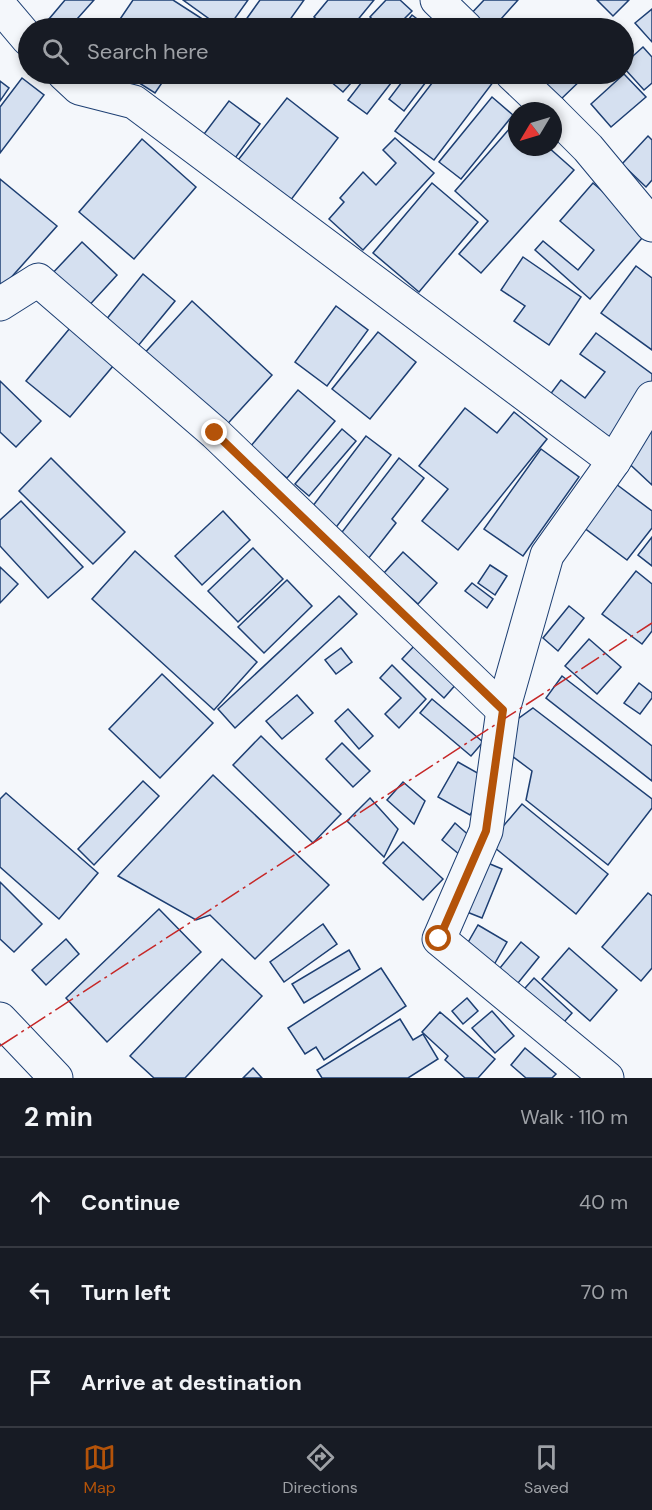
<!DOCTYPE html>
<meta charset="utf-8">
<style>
body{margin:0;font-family:"DM Sans",sans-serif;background:#242831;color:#f1f3f6}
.compass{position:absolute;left:508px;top:102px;width:54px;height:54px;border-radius:50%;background:#171b24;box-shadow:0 3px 9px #0003;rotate:232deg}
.stop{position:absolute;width:18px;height:18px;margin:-14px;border:4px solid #b45309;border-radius:50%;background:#fff}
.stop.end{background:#b45309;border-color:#fff;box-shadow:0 2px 6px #0008}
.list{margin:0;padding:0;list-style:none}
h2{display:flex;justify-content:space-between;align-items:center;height:78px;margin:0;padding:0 24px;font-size:26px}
h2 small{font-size:20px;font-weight:400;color:#9ea1a6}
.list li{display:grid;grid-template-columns:39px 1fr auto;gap:18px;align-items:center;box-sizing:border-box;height:90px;padding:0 24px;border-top:2px solid #363941}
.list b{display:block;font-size:22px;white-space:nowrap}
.list em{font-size:20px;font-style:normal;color:#9ea1a6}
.icon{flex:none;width:33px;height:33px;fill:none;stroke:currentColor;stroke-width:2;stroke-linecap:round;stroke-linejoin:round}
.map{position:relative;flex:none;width:652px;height:1078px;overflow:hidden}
.search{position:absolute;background:#171b24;box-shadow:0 3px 9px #0003;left:18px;right:18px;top:18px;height:66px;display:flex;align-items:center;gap:15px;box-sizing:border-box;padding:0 21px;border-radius:33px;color:#9ea1a6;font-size:22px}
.sheet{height:348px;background:#171b24}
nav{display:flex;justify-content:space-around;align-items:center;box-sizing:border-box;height:84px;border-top:2px solid #363941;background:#171b24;font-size:16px;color:#9ea1a6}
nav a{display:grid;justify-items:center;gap:3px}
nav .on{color:#b45309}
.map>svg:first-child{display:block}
.building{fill:#d5e0f0;stroke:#1d3f73;stroke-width:1.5}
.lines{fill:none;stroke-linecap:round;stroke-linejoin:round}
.minor-casing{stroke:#1d3f73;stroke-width:35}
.secondary-casing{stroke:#1d3f73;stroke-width:35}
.minor{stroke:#f4f7fb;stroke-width:33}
.secondary{stroke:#f4f7fb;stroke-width:33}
.power{stroke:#c62828;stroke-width:1.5;stroke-dasharray:21 4.5 3 4.5;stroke-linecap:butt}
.route{stroke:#b45309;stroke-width:8}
</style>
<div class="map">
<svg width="652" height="1078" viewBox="0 0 652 1078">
<rect width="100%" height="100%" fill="#f4f7fb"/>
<g class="building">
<path d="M65,0h29l-25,28h-9l-11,-9z"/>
<path d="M133,0h40l31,20 -6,8h-84z"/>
<path d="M183,0h65l-20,28h-6z"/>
<path d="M260,0h44l-20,28h-44z"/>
<path d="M328,0h46l-23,28h-23l-14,-11z"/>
<path d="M386,0h14l12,11 -17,17h-12l-13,-11z"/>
<path d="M484,0h34l-25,28h-10l-14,-12z"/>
<path d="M597,0h32l-16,16z"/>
<path d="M652,9v33l-17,-19z"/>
<path d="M412,15l17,13h-27z"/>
<path d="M643,47l9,10v26l-8,7 -20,-22v-4z"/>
<path d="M125,74h43l-13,19z"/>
<path d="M324,74h35l-16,18 -20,-17z"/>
<path d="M368,74h30l-31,40 -19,-14z"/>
<path d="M408,74h24l-28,37 -15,-12z"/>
<path d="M439,74h45l10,7 -60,79 -39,-29z"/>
<path d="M530,74h57l-29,28z"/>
<path d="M624,74l22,23 -35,30 -20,-23z"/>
<path d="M22,78l22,17 -44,58v-46z"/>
<path d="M0,81l9,7 -9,13z"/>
<path d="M492,97l21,18 -52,64 -22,-17z"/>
<path d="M287,98l51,40 -51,67 -52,-41z"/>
<path d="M229,101l31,23 -30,41 -32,-23z"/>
<path d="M517,120v27h31l26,23 -93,103 -22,-19 29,-33 -33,-30z"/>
<path d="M648,136l4,4v40l-6,7 -24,-23z"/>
<path d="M395,138l39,35 -71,77 -34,-31 15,-17 -4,-4 23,-26 13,13 20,-22 -13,-13z"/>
<path d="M142,139l54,48 -62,72 -55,-47z"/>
<path d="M0,179l57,47 -57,64z"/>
<path d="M432,183l46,39 -59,70 -46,-39z"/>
<path d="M593,183l55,48 -58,68 -55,-49 8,-9 35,29 16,-20 -34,-29z"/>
<path d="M82,242l35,33 -33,36 -35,-34z"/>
<path d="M523,257l58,40 -32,48 -35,-24 11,-15 -24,-16z"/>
<path d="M636,266l16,12v72l-51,-37z"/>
<path d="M143,274l32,27 -42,51 -32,-26z"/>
<path d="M192,301l80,74 -51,56 -80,-74z"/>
<path d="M336,306l32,24 -41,56 -32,-24z"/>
<path d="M75,322l44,37 -49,58 -44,-36z"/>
<path d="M378,332l38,30 -46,57 -38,-30z"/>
<path d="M596,333l56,41v14l-44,59 -62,-47 15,-20 24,18 20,-26 -25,-18z"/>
<path d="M0,381l41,40 -25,26 -16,-15z"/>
<path d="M298,390l37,31 -48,57 -37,-31z"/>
<path d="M465,408l32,25 17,-21 33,27 -89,111 -36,-29 26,-32 -29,-23z"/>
<path d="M652,422v63l-31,-29z"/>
<path d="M342,429l14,12 -47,55 -14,-12z"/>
<path d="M366,436l25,19 -57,75 -25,-19z"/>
<path d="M541,449l38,28 -56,79 -39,-27z"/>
<path d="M51,458l74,74 -32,32 -74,-73z"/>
<path d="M399,458l25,20 -32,41 4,4 -28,36 -29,-23z"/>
<path d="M612,481l40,30v17l-25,32 -48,-36z"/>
<path d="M21,501l62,66 -35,31 -48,-52v-26z"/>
<path d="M223,511l27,29 -48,45 -27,-29z"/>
<path d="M652,537v29l-14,-11z"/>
<path d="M253,548l30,31 -45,43 -30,-31z"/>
<path d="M135,551l122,111 -43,48 -122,-111z"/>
<path d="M403,552l34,31 -19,21 -34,-31z"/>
<path d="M490,565l17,11 -12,19 -17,-12z"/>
<path d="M0,567l18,17 -18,19z"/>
<path d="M636,571l16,13v47l-10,13 -40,-30z"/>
<path d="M287,580l25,26 -48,47 -26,-26z"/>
<path d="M472,583l21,16 -6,9 -22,-17z"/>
<path d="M339,596l18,18 -122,114 -17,-19z"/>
<path d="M569,606l15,12 -26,33 -15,-13z"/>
<path d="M589,639l32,28 -24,27 -32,-28z"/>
<path d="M416,644l42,38 -14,16 -42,-39z"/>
<path d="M341,648l11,14 -16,12 -11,-14z"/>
<path d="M392,665l34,34 -27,29 -14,-14 16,-16 -21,-20z"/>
<path d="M162,674l51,49 -53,55 -51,-49z"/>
<path d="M562,676l90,70v35l-106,-83z"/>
<path d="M639,683l13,10v5l-12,16 -16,-11z"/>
<path d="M297,695l16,18 -31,26 -16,-18z"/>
<path d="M432,699l51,43 -12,14 -51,-43z"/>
<path d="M533,708l119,91v9l-44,57 -82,-65 6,-29 -28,-21 4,-24z"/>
<path d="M348,709l25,27 -14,13 -24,-28z"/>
<path d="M261,736l80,78 -28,29 -80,-78z"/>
<path d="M342,743l28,28 -17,16 -27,-28z"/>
<path d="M458,762l32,18 -20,35 -32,-18z"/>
<path d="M213,775l116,110 -74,74 -45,-44 -14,5 -78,-44z"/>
<path d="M143,781l16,15 -65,69 -16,-16z"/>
<path d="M403,782l22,19 -11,23 -27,-24z"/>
<path d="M6,793l92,80 -39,46 -59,-52v-68z"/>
<path d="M370,798l28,31 -14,28 -37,-36z"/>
<path d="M522,804l86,70 -32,40 -87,-71z"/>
<path d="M455,823l18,16 -13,16 -18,-15z"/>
<path d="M403,842l40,37 -20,21 -40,-37z"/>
<path d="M483,861l19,8 -20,49 -20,-8z"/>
<path d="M0,882l42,42 -28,28 -14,-13z"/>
<path d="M648,893l4,3v72l-11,13 -39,-34z"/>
<path d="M159,909l42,43 -94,90 -41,-44z"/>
<path d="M323,924l14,20 -53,38 -14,-20z"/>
<path d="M478,925l29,17 -16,28 -29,-17z"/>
<path d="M66,939l13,15 -33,31 -14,-15z"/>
<path d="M521,942l18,15 -25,31 -18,-15z"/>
<path d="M569,948l48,42 -27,31 -48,-42z"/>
<path d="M349,950l11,19 -56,34 -12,-19z"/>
<path d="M222,959l40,37 -77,82h-31l-24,-22z"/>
<path d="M381,968l25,38 -82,54 -8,-13 -11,7 -17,-26z"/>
<path d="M534,978l38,35 -15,17 -39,-34z"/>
<path d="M467,998l11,13 -15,13 -11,-13z"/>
<path d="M492,1011l22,25 -19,17 -23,-25z"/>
<path d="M440,1012l55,47 -17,19h-13l-20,-18 3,-4 -26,-24z"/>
<path d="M400,1019l13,21 10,-6 15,25 -30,19h-86l-5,-8z"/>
<path d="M525,1048l31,26 -4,4h-26l-15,-13z"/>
<path d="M253,1068l9,10h-19z"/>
</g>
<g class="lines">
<g class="minor-casing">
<g id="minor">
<path d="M437,0l29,28"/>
<path d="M0,6l28,33"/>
<path d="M64,74l15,14 55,14 480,359"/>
<path d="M512,74l39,37"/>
<path d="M553,113l35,35 64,77"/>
<path d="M0,304l38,-24 177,153 288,277"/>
<path d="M607,1078l-168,-139 47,-108 17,-121 44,-155 67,-94 38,-63"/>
</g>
</g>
<g class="secondary-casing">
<path id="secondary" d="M0,1019l56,59"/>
</g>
<use href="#minor" class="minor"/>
<use href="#secondary" class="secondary"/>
<path class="power" d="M0,1046l652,-423"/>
</g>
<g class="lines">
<path class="route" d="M215,433l288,277 -17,121 -47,108"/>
</g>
</svg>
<svg class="compass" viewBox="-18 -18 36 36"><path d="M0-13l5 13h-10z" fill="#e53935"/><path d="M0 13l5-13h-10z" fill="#9ea1a6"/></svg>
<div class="stop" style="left:439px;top:939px"></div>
<div class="stop end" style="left:215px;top:433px"></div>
<div class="search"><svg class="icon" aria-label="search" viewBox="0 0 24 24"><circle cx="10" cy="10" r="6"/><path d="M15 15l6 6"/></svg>Search here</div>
</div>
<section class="sheet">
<h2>2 min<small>Walk · 110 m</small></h2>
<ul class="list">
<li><svg class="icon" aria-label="ahead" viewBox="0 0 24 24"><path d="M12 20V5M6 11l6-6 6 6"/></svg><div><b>Continue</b></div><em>40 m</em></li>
<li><svg class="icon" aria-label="left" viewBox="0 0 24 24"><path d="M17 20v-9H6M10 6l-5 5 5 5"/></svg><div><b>Turn left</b></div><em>70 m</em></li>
<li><svg class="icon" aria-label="arrive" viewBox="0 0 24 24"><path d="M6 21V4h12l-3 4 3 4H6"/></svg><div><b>Arrive at destination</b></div></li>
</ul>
</section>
<nav>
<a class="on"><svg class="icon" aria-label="map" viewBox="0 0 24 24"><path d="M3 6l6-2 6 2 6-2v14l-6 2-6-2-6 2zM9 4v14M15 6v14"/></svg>Map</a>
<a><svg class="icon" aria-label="directions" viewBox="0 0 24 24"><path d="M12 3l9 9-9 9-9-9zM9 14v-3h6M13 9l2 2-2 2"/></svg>Directions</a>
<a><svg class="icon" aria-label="saved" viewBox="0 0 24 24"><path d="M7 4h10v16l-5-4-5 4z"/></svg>Saved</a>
</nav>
